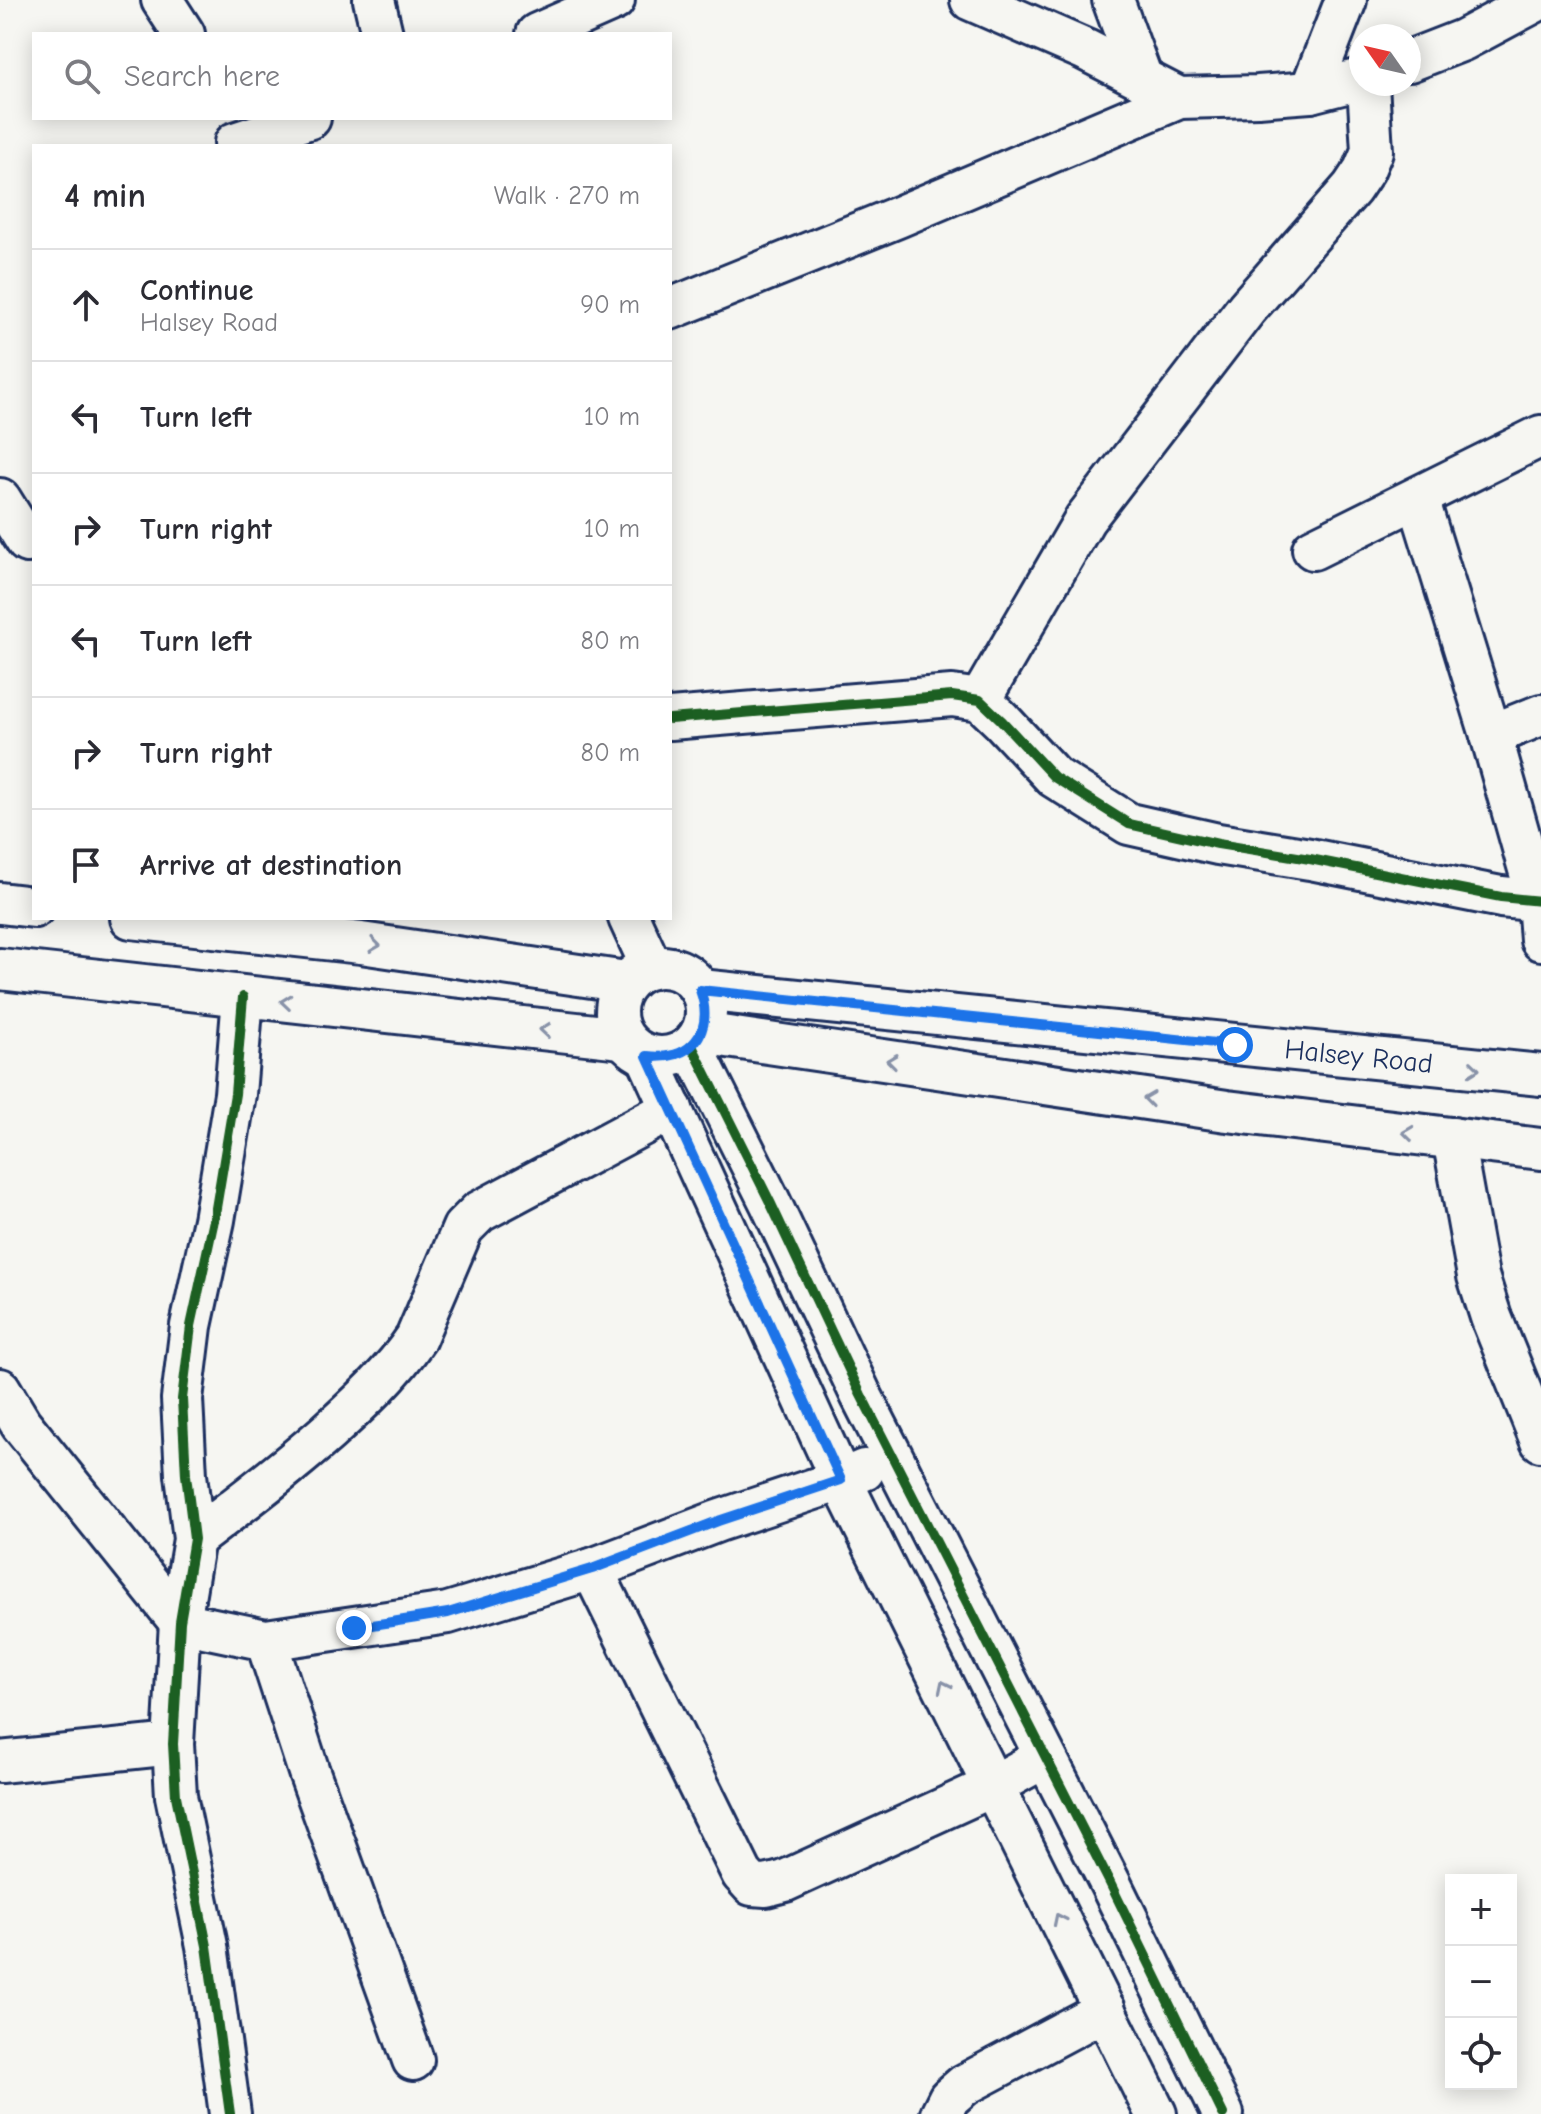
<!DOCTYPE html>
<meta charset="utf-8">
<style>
body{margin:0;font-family:"Comic Neue",sans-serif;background:#f2f2f3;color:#2b2b33}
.controls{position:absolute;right:24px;bottom:24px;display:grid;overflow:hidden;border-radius:0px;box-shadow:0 4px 20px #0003}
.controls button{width:72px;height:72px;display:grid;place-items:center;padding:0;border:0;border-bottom:2px solid #e1e1e2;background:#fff;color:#2b2b33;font:40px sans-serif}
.compass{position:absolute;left:1349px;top:24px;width:72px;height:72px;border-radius:50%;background:#fff;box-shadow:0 4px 20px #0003;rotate:304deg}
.stop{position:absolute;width:24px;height:24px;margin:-18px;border:6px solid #1a73e8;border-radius:50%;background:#fff}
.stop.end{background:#1a73e8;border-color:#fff;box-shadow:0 2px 8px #0008}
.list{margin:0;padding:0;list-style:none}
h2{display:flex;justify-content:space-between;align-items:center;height:104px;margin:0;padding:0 32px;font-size:34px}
h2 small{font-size:26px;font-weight:400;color:#7c7c81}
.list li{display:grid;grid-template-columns:52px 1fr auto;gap:24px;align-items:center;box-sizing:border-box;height:112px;padding:0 32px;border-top:2px solid #e1e1e2}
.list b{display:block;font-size:30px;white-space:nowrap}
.list p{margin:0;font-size:26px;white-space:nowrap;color:#7c7c81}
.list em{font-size:26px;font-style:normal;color:#7c7c81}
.icon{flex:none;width:44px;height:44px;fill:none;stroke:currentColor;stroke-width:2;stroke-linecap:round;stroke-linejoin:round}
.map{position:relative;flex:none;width:1541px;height:2114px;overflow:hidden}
.search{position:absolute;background:#fff;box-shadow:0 4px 20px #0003;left:32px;top:32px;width:640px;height:88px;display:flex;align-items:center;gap:20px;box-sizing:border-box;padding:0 28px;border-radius:0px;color:#7c7c81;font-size:30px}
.panel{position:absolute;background:#fff;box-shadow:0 4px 20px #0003;left:32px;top:144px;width:640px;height:776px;border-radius:0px}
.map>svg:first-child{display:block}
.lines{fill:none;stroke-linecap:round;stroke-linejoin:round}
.minor-casing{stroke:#1b2f5e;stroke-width:46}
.minor{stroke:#f6f6f2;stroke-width:40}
.cycleway-casing{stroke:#f6f6f2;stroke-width:15}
.cycleway{stroke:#1b5e20;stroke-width:10}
.oneway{stroke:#8892a8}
.route{stroke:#1a73e8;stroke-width:10}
.labels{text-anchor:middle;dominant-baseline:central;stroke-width:7;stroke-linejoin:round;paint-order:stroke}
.street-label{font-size:28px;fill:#1b2f5e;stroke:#f6f6f2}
</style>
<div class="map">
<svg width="1541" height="2114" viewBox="0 0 1541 2114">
<rect width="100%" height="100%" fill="#f6f6f2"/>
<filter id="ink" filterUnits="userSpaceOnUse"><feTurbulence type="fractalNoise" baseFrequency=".0125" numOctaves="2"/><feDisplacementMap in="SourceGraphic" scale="16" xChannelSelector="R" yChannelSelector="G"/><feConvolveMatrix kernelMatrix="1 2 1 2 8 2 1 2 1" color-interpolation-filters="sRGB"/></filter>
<g filter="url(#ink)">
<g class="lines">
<g class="minor-casing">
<g id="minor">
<path d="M162,0l22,34"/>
<path d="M374,0l8,34"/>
<path d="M971,0l115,50 93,48"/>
<path d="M1113,0l29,79"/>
<path d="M537,34l77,-34"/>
<path d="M1409,61l54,-21 75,-40"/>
<path d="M1310,92l36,-92"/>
<path d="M235,143l75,-25"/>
<path d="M670,309l228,-92 281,-119 79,-2 52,-4 51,-13"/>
<path d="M1418,498l73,237 47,166 3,39"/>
<path d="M0,499l27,43"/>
<path d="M1313,549l228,-113"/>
<path d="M980,700l105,-181 162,-211 105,-120 12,-18 8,-19 -4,-67"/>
<path d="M670,719l282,-23 28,4 21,20 53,57 75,47 89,20 92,15 191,38 40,4"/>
<path d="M1491,735l50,-20"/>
<path d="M0,903l34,4"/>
<path d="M131,918l230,25 265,39"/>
<path d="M629,918l23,50"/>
<circle cx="661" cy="1012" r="45"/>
<path d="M0,969l622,69"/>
<path id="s1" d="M700,990l841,85"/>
<path d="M701,1033l526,78 314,38"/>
<path d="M692,1046l78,156 91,193 249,488 113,231"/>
<path d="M647,1056l194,424 315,634"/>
<path d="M1453,1138l25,138 13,41 50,124"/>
<path d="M0,1389l21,35 159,198 86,18 182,-27 144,-44 126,-48 123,-41 23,-10"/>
<path d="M194,1539c46,-35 91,-69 134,-107 32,-29 64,-58 88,-94l47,-110 16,-16 193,-103"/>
<path d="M592,1569l150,305 10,11 14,1 19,-5 208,-95 52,-29"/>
<path d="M266,1640l43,132 104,288"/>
<path d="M0,1762l173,-18"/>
<path d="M230,2114l-23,-168 -31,-150 -3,-52 7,-122 14,-83 -8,-64 -4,-76 9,-73 23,-106 21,-126 8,-97"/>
<path d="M941,2114l8,-16 15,-13 141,-75"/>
</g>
</g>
<use href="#minor" class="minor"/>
<g class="cycleway-casing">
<g id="cycleway">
<path d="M670,719l282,-23 28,4 21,20 53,57 75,47 89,20 92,15 191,38 40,4"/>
<path d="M692,1046l78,156 91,193 249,488 113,231"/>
<path d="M230,2114l-23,-168 -31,-150 -3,-52 7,-122 14,-83 -8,-64 -4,-76 9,-73 23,-106 21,-126 8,-97"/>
</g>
</g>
<use href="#cycleway" class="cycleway"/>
</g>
<defs><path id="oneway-chevron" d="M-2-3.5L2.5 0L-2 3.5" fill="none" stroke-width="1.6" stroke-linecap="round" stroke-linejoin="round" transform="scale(2)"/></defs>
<g class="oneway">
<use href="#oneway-chevron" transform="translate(375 945) rotate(8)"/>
<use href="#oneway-chevron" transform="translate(286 1002) rotate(-174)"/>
<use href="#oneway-chevron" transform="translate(545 1030) rotate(-174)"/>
<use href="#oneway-chevron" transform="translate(892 1061) rotate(-172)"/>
<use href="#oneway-chevron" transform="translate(1474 1069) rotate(6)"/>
<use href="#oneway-chevron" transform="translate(1149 1099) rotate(-172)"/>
<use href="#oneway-chevron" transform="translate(1408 1133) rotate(-173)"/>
<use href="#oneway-chevron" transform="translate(944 1686) rotate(-116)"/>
<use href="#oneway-chevron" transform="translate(1059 1919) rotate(-116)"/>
</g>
</g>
<g class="lines" filter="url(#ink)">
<path class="route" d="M354,1628l94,-15 144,-44 126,-48 123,-41 -194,-424c44,6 68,-24 53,-66l535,55"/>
</g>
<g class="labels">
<g class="street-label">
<text stroke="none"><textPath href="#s1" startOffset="662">Halsey Road</textPath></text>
</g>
</g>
</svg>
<div class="controls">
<button>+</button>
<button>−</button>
<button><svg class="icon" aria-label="locate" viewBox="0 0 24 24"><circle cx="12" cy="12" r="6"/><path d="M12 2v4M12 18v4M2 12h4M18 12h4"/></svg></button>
</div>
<svg class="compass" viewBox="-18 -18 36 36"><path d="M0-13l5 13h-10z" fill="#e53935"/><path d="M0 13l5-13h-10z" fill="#7c7c81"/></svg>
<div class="stop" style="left:1235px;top:1045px"></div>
<div class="stop end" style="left:354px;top:1628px"></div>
<div class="search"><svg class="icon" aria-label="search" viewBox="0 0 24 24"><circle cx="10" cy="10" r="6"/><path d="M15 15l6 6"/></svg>Search here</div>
<section class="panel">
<h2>4 min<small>Walk · 270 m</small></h2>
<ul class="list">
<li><svg class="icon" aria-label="ahead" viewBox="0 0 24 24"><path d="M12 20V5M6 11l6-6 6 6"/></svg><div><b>Continue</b><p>Halsey Road</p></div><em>90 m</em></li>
<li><svg class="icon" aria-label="left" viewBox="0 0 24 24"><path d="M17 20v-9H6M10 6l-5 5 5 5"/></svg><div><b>Turn left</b></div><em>10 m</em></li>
<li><svg class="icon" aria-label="right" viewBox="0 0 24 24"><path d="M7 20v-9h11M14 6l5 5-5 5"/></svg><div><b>Turn right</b></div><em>10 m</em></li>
<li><svg class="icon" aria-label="left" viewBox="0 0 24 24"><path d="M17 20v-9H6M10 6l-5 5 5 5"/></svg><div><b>Turn left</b></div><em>80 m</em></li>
<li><svg class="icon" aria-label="right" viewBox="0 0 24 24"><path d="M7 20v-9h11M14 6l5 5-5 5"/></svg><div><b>Turn right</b></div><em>80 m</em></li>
<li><svg class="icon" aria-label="arrive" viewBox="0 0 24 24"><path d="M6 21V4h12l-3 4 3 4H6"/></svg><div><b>Arrive at destination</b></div></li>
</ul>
</section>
</div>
